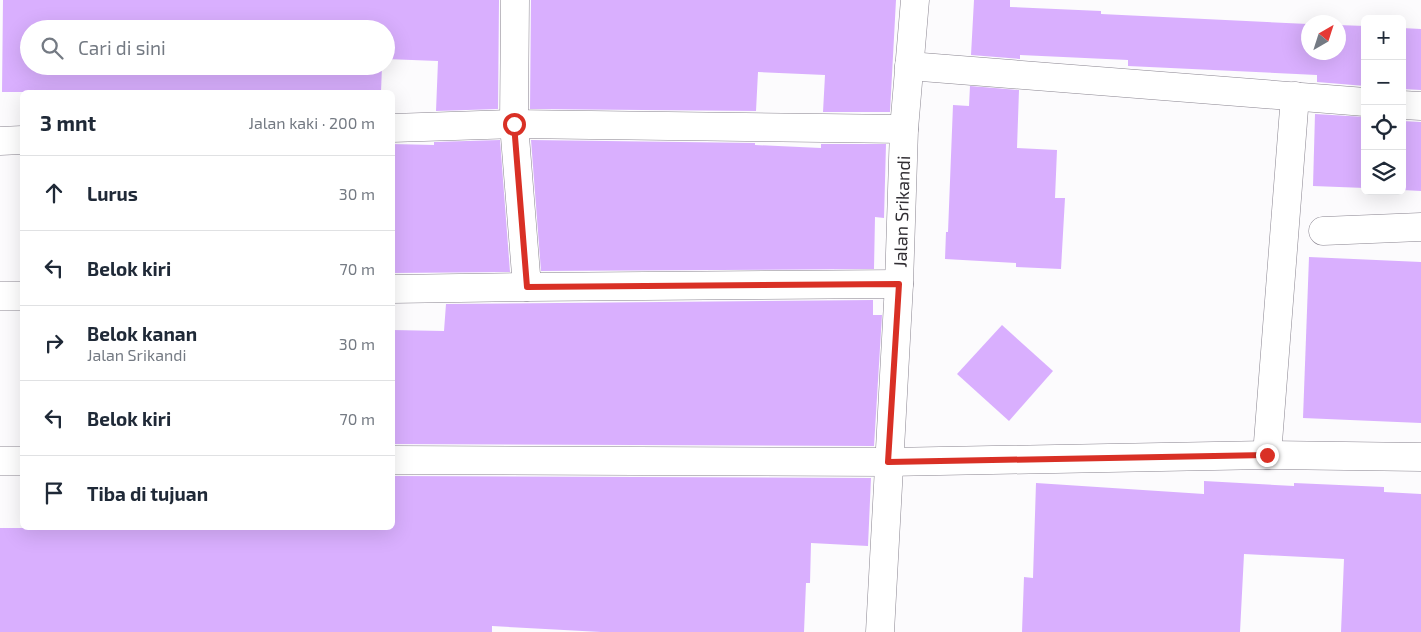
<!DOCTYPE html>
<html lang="id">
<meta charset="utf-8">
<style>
body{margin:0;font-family:"Exo 2",sans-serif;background:#f2f2f3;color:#1f2937}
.controls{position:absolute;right:15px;top:15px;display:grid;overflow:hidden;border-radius:8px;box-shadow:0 5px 20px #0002}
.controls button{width:45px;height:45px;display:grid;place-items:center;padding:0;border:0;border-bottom:1px solid #e0e1e3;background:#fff;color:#1f2937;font:25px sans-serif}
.compass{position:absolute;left:1301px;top:15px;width:45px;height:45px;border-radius:50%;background:#fff;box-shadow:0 5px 20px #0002;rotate:39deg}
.stop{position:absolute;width:15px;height:15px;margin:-11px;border:4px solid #d93025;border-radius:50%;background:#fff}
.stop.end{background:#d93025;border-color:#fff;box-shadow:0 1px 5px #0008}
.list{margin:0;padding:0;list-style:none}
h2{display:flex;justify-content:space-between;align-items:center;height:65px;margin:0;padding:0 20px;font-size:21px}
h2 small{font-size:16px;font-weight:400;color:#747a83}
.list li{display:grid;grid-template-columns:32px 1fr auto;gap:15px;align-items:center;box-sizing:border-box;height:75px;padding:0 20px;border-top:1px solid #e0e1e3}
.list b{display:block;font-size:19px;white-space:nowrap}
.list p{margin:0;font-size:16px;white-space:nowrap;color:#747a83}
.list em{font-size:16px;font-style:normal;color:#747a83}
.icon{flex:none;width:28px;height:28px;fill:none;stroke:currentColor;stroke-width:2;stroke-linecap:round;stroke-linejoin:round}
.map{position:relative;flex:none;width:1421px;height:632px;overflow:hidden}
.search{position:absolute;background:#fff;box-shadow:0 5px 20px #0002;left:20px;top:20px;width:375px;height:55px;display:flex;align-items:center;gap:12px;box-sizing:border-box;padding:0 18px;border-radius:28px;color:#747a83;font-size:19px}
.panel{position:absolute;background:#fff;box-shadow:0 5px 20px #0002;left:20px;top:90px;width:375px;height:440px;border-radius:8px}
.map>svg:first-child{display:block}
.building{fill:#d9affe}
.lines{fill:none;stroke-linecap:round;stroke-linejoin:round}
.minor-casing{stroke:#8a8590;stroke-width:29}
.minor{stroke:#fff;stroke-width:28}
.route{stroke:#d93025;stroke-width:6}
.labels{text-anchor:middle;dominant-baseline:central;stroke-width:4.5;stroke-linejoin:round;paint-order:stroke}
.street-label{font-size:18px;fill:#322f34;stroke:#fff}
</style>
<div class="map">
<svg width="1421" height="632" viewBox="0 0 1421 632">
<rect width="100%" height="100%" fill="#fcfbfd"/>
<g class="building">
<path d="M3,0h496l-1,109 -62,2 2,-50 -52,-2v-30h-357v37h353l-1,26h-379z"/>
<path d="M531,0h365l-6,112h-67l2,-37 -67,-3 -2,39 -226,-2z"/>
<path d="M974,0h36v7l91,4v3l207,10v28h30v-27l27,1v60l-48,-4v-7l-189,-9v-6l-108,-5v4l-49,-4z"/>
<path d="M1402,28l19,1v61l-19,-1z"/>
<path d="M970,86l49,4 -2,58 40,2 -2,48h10l-4,71 -45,-2v-4l-71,-4 1,-27h2l5,-127 16,1z"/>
<path d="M1315,114l50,3v71l-52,-2z"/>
<path d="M1402,121l19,1v69l-19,-1z"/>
<path d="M500,140l10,132 -118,1v-129l42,1v-3z"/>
<path d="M531,140l224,3v2l66,3v-4h65l-2,74 -9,-1 -1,52 -333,2z"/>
<path d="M1309,257l112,5v161l-118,-5z"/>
<path d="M873,300v15h9l-8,131 -482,-2v-114l52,1 2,-27z"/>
<path d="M1002,325l51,46 -44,50 -52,-47z"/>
<path d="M392,476l479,2 -3,68 -57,-3 -1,40h-4l-2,49h-203l-109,-6v6h-492v-104h392z"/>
<path d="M1204,481l90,5v-3l90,4v5l37,2v138h-80l3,-73 -100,-5 -4,78h-218l2,-55 9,1 3,-95 168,11z"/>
</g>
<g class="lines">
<g class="minor-casing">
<g id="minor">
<path d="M515,0l-1,124 13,163 372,-3"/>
<path d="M909,66l456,36"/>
<path d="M1402,105l19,1"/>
<path d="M392,128l122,-4 390,5"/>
<path d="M0,141l22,-1"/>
<path d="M1323,231l98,-4"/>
<path d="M392,289l135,-2"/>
<path d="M0,296h22"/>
<path d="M1267,455l28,-359"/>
<path d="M392,460l496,2 379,-7 154,2"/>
<path d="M0,461h22"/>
<path id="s1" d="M880,632l19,-348 5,-155 11,-129"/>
</g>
</g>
<use href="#minor" class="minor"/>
</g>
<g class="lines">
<path class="route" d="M514,124l13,163 372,-3 -11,178 379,-7"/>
</g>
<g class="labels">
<g class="street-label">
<text stroke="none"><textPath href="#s1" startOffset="421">Jalan Srikandi</textPath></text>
</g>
</g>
</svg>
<div class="controls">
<button>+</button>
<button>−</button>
<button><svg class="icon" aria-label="locate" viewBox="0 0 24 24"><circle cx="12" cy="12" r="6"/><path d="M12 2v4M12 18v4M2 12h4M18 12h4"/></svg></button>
<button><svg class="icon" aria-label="layers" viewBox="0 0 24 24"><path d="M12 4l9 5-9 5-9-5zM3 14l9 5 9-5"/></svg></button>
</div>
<svg class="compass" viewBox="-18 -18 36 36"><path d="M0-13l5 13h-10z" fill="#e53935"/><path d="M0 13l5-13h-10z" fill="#747a83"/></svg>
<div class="stop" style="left:514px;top:124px"></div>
<div class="stop end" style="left:1267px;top:455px"></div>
<div class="search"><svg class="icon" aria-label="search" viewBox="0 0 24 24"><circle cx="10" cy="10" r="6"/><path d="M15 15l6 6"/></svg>Cari di sini</div>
<section class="panel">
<h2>3 mnt<small>Jalan kaki · 200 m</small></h2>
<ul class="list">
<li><svg class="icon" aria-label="ahead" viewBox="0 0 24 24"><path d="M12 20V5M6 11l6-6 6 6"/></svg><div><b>Lurus</b></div><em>30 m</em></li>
<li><svg class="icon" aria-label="left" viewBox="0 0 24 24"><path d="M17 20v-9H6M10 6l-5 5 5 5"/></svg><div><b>Belok kiri</b></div><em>70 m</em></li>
<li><svg class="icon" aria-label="right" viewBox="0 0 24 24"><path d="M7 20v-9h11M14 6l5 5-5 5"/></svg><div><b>Belok kanan</b><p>Jalan Srikandi</p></div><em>30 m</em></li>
<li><svg class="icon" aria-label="left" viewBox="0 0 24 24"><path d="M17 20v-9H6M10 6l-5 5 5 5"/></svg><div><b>Belok kiri</b></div><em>70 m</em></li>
<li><svg class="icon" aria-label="arrive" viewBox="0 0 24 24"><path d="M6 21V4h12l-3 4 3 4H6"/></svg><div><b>Tiba di tujuan</b></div></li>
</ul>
</section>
</div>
